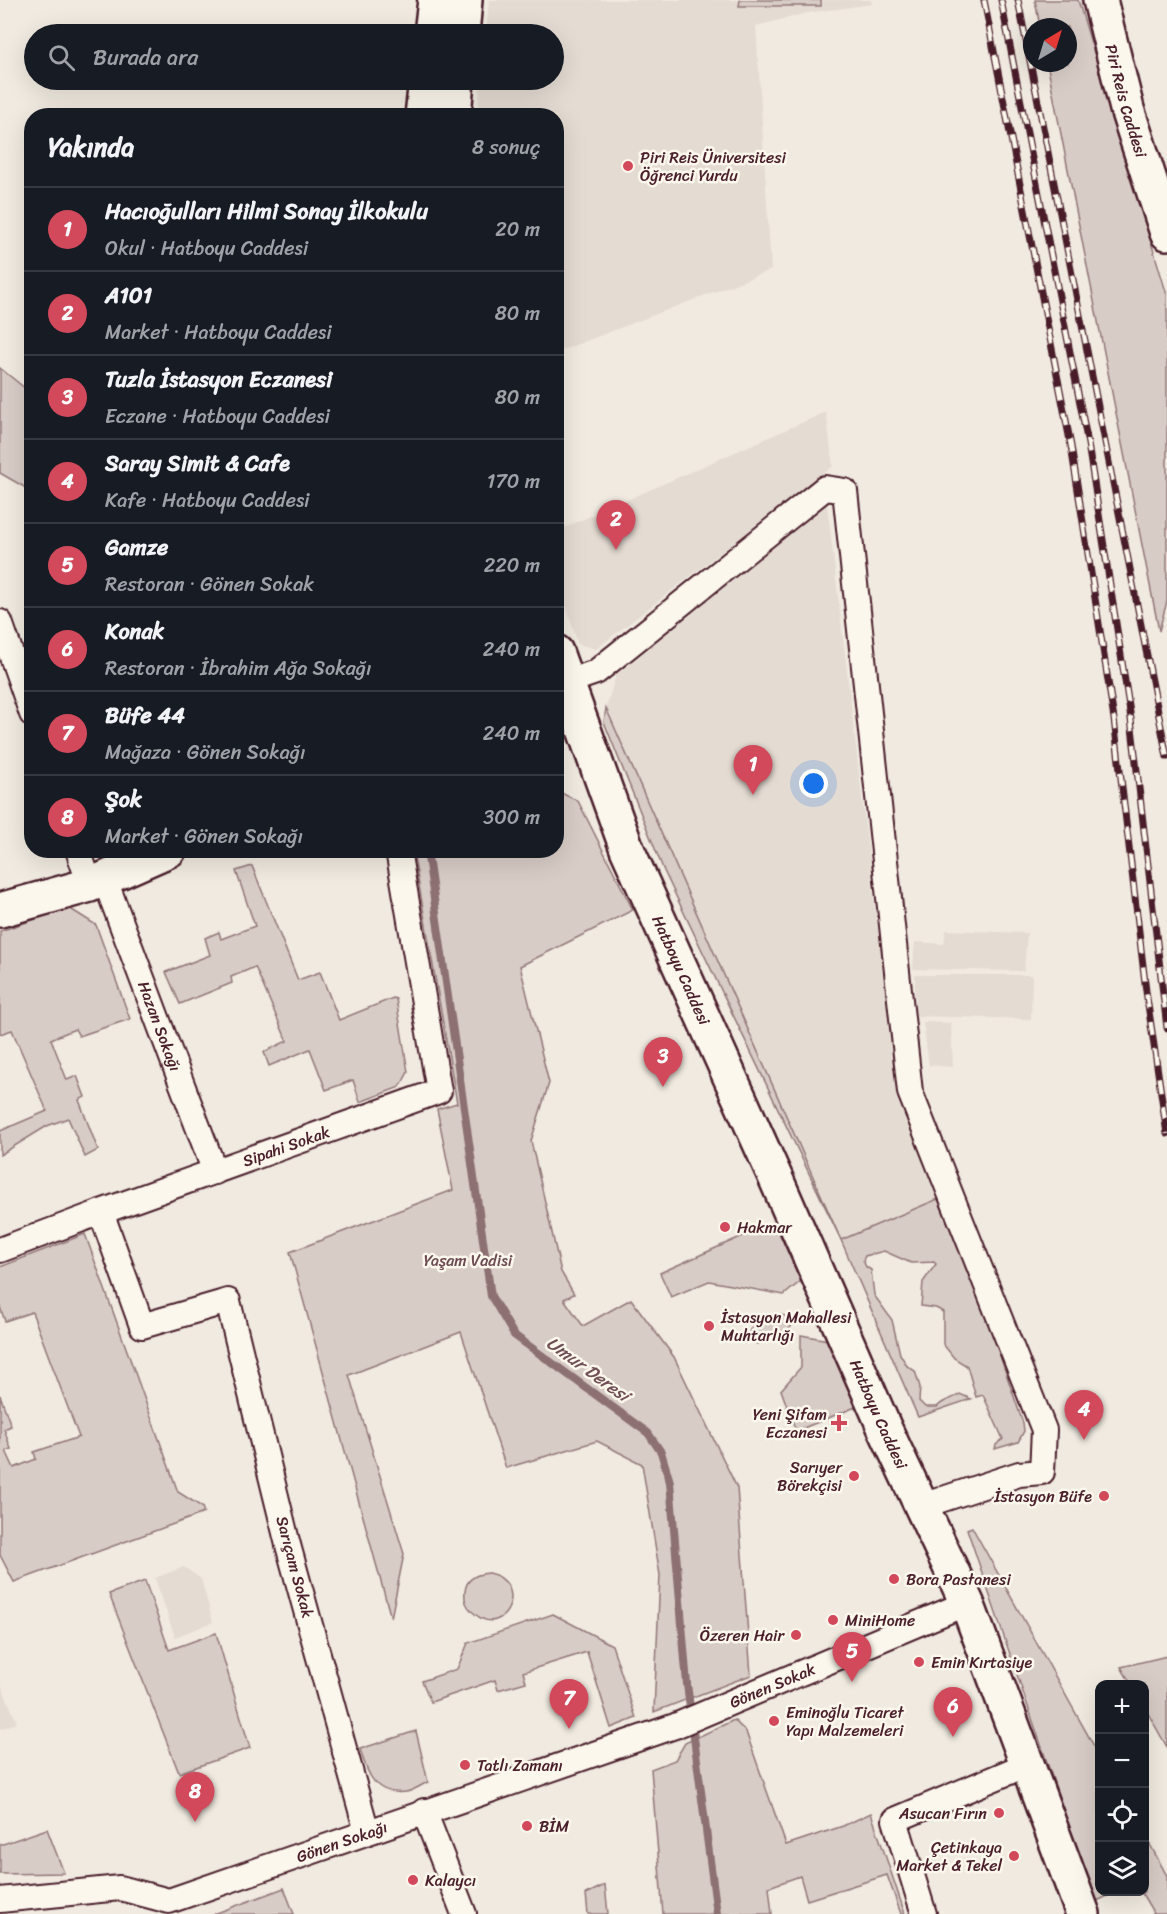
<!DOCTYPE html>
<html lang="tr">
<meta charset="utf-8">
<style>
body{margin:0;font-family:Sriracha,sans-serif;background:#242831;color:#f1f3f6}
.controls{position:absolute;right:18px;bottom:18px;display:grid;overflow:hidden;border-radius:12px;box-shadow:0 6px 24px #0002}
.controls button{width:54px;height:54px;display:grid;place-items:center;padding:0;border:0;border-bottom:2px solid #363941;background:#171b24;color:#f1f3f6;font:30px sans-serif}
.compass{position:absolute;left:1023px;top:18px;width:54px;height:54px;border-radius:50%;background:#171b24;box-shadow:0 6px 24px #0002;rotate:38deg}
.you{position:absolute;left:814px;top:784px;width:21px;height:21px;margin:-15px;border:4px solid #fff;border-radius:50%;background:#1a73e8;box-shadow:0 0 0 9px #1a73e833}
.badge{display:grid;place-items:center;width:39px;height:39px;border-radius:50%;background:#d1495b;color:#fff;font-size:20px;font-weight:700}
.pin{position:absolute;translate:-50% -50px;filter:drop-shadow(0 2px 3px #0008)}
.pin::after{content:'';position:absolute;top:32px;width:21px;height:18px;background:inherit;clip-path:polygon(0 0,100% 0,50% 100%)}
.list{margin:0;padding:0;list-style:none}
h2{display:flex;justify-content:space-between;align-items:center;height:78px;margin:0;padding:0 24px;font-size:26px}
h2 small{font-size:20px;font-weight:400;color:#9ea1a6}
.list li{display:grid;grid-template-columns:39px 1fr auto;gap:18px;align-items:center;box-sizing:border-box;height:84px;padding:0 24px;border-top:2px solid #363941}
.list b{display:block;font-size:22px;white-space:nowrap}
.list p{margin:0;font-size:20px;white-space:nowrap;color:#9ea1a6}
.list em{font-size:20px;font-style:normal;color:#9ea1a6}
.icon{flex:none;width:33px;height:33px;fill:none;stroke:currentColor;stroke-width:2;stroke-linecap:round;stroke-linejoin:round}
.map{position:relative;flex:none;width:1167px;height:1914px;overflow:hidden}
.search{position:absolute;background:#171b24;box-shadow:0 6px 24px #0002;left:24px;top:24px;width:540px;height:66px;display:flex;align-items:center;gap:15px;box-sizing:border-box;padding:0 21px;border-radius:33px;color:#9ea1a6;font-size:22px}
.panel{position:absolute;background:#171b24;box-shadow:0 6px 24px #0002;left:24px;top:108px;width:540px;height:750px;border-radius:24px}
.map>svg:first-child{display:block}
.built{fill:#e4dbd2}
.green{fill:#d8ccc6;stroke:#917678;stroke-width:1.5}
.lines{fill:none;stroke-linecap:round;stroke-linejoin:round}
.stream{stroke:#8c6f72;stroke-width:8}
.street-casing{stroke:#4a1f2b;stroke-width:28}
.secondary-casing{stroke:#4a1f2b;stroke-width:38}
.primary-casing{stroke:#4a1f2b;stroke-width:38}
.street{stroke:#fbf7ec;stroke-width:24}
.secondary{stroke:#fbf7ec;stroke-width:33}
.primary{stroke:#fbf7ec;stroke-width:33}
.rail-casing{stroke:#4a1f2b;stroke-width:7}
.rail{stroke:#fbf7ec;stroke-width:4.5;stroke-dasharray:14;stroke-linecap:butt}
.poi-dot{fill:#d1495b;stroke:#fbf7ec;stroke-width:2}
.labels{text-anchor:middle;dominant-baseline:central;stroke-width:5;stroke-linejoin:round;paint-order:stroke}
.street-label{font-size:16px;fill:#4a1f2b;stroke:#fbf7ec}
.poi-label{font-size:16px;fill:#4a1f2b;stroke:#fbf7ec;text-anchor:start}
.park-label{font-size:16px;fill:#6e4a52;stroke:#fbf7ec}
.water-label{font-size:18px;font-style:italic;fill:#704e55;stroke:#fbf7ec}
</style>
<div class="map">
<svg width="1167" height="1914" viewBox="0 0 1167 1914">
<rect width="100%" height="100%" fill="#f0eae0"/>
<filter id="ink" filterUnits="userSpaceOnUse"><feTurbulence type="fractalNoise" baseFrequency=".0167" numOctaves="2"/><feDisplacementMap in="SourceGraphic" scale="12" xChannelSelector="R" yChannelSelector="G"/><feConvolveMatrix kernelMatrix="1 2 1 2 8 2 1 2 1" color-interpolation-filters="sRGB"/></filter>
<g filter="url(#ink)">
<g class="built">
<path d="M489,0h382l1,4 -65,9 -51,13 15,244 -214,82 -1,-236h-79l4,-36h73v-46h-68z"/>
<path d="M826,412l7,54 -237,183 -18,-5 -21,-66v-47z"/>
<path d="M827,504l70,588 40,107 -96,41 -235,-532 10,-33z"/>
<path d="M946,930l81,3 -3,38 -111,-2 2,-27 29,2z"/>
<path d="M915,975h117l-1,44 -116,-3z"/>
<path d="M923,1022l28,1 2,44 -24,-2z"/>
<path d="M184,1567l17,12 12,43 -38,15 -20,-59z"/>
<path d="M0,1682l17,41 -17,6z"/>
</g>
<g class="green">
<path d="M740,0h81v6h-82z"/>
<path d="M1035,0h43l89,295v306l-8,30 -112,-568h21v-36h-28z"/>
<path d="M0,368l31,25v98l-31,-18z"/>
<path d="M606,708l235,532 97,-41 47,113 38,111 1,8 -6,11 -23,7 1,-4 7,-6 -20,-44 -7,2 -9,-31 -13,-8 -11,-14v-32l-7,-4 -15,-2 2,-24 13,-18 -2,-2 -23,1 -27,-12 -19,5 -2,4 3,7 5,3 3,25 18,25 8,34 7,12 8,5 5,16 -1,14 6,6h12c10,-10 14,-6 23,-13l11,5 -53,18 -77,-177 -177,-369 -60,-149z"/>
<path d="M557,791l21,10 55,109 -113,56 29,117 -18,58 30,131 13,22 -10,5 19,27 48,-27 43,58 63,131 14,187 -97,37 6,-137 -18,-111 -45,-23 -91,27 -45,-136 -112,43 55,179 -13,64 -101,-366 163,-62 -16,-81 20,-6 -44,-252 143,-1z"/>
<path d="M252,866l46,114 22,-8 19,48 54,-22 3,1 12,73 -8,15 -40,15 -7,-22 -27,10 -16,-41 -41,17 -5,-14 23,-11 -32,-74 -24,10 1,6 -52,21 -14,-32 44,-17 -5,-17 14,-6 2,7 34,-13 -19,-55z"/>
<path d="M69,908l27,17 34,94 -51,17 -4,-7 -24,10 16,41 10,-4 8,21 -6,3 19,50 -13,7 -17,-39 -21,8 -47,29v-24l47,-20 -35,-81 -12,4v-103z"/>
<path d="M774,1222l27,59 -17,14 -75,-14 -38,16 -11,-24z"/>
<path d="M85,1234l93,258 24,15 2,6 -190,69 -14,-27v-160l11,31 -7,3 7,20 -5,2 8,17 22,-9 -2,-7 45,-15 -47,-125 -27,9 -5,-14v-40z"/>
<path d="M781,1315l7,2 5,5 -5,11 -31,11c-24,-16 12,-25 24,-29z"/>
<path d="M801,1335l27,5 30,66 -62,25 -15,-41 20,-23z"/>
<path d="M972,1527l127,228 1,137h16l-21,10 -128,-373z"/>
<path d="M489,1573c42,10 16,67 -14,41 -5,-4 -9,-9 -10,-15 -2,-18 8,-25 24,-26z"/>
<path d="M145,1581l24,69 47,-17 34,115 -71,25 -70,-179z"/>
<path d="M553,1614l59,31 24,73 -25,10 -24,-76 -64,20 3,10 -28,8 -3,-10 -64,22 -9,-21 35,-12 11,-26z"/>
<path d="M1167,1656v91l-22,-39 -1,-24h-13l-10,-17z"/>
<path d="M734,1720l12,12 40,113 57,-19 28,-13 34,101h-4l-14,-39 -80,25 -7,-24 -31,11 3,27h-109l-12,-145 24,-9 10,-17z"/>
<path d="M416,1731l12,51c-7,3 -15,9 -22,10 -31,4 -39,-18 -46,-43z"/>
<path d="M47,1829l17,44 -64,1v-29z"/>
<path d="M1145,1835l22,41v38h-13l-13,-22h3z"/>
<path d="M605,1885l3,29h-20l-2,-20z"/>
<path d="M284,1888l10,26h-80z"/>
</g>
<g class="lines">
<path class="stream" d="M427,850l64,446 23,39 134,98 13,19 9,30 17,202 30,230"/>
<g class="street-casing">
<g id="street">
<path d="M0,622l32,92"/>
<path d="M567,682l29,-10 229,-184 20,3 65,601 134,338 -2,42 -23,2 -97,32"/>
<path d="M78,850l12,35"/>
<path id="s1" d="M105,880l110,292"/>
<path d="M0,1250l101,-38"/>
<path d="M424,1811l40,103"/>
<path id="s2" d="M367,1832l-79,-287 -60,-244 -86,25 -41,-114 338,-121 -41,-241"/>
<path id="s3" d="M0,1900l120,-12 49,13 506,-175 292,-123"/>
<path d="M924,1914l-29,-94 133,-56"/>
</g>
</g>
<g class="secondary-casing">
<g id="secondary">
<path id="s4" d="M1100,0l27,109 40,124"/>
<path d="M0,910l90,-25 79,-35"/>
</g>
</g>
<g class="primary-casing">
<g id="primary">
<path d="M431,34l4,-34"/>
<path d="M462,34l3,-34"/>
<path d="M422,116l4,-36"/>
<path d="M454,116l3,-36"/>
<path id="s5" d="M556,652l71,197 149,330 109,250 82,174 116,311"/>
</g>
</g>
<use href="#street" class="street"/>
<use href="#secondary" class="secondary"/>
<use href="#primary" class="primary"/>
<g class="rail-casing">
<g id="rail">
<path d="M984,0l87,446 43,273 32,272 21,143"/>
<path d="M1001,0l87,444 43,275 36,309"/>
<path d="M1018,0l149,757"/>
</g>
</g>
<use href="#rail" class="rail"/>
</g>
</g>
<g class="poi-dot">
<circle cx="628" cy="166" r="6"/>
<circle cx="725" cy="1227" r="6"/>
<circle cx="709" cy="1326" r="6"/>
<path d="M836 1414h6v6h6v6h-6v6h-6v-6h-6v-6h6z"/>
<circle cx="854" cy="1476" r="6"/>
<circle cx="1104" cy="1496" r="6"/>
<circle cx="894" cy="1579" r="6"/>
<circle cx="833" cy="1620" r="6"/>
<circle cx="796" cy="1635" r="6"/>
<circle cx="919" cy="1662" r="6"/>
<circle cx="774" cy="1721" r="6"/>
<circle cx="465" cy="1765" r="6"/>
<circle cx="999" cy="1813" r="6"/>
<circle cx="527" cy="1826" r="6"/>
<circle cx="1014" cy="1856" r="6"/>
<circle cx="413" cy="1880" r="6"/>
</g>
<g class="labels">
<g class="street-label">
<text stroke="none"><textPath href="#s4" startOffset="104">Piri Reis Caddesi</textPath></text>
<text stroke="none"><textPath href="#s5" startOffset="342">Hatboyu Caddesi</textPath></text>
<text stroke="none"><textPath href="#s1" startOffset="156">Hazan Sokağı</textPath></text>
<text stroke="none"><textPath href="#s2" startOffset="956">Sipahi Sokak</textPath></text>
<text stroke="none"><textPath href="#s5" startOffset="828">Hatboyu Caddesi</textPath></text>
<text transform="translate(295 1567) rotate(75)">Sarıçam Sokak</text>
<text stroke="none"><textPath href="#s3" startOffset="812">Gönen Sokak</textPath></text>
<text stroke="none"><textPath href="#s3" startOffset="354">Gönen Sokağı</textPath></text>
</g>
<g class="poi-label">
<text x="640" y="157">Piri Reis Üniversitesi<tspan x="640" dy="18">Öğrenci Yurdu</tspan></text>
<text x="737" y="1227">Hakmar</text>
<text x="721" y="1317">İstasyon Mahallesi<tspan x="721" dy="18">Muhtarlığı</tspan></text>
<text x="827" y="1414" text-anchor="end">Yeni Şifam<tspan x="827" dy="18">Eczanesi</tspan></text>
<text x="842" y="1467" text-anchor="end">Sarıyer<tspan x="842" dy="18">Börekçisi</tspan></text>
<text x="1092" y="1496" text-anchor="end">İstasyon Büfe</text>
<text x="906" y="1579">Bora Pastanesi</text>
<text x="845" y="1620">MiniHome</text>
<text x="784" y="1635" text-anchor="end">Özeren Hair</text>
<text x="931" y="1662">Emin Kırtasiye</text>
<text x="786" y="1712">Eminoğlu Ticaret<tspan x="786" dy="18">Yapı Malzemeleri</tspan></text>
<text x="477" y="1765">Tatlı Zamanı</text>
<text x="987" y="1813" text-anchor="end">Asucan Fırın</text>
<text x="539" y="1826">BİM</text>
<text x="1002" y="1847" text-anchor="end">Çetinkaya<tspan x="1002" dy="18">Market &amp; Tekel</tspan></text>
<text x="425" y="1880">Kalaycı</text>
</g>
<g class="park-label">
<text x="468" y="1260">Yaşam Vadisi</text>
</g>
<g class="water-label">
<text transform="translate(588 1369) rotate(36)">Umur Deresi</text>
</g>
</g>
</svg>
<div class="controls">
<button>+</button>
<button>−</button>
<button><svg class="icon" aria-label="locate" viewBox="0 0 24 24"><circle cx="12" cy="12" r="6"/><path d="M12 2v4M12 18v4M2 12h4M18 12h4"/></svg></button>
<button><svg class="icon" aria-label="layers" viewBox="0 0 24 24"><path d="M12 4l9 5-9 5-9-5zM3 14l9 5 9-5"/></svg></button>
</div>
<svg class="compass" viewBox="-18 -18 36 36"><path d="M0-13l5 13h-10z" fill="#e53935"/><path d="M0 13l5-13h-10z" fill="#9ea1a6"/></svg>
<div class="you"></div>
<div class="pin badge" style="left:753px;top:795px">1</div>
<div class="pin badge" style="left:616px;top:550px">2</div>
<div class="pin badge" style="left:663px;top:1087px">3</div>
<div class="pin badge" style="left:1084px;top:1440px">4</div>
<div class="pin badge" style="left:852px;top:1682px">5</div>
<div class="pin badge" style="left:953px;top:1737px">6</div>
<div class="pin badge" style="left:569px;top:1729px">7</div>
<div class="pin badge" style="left:195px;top:1822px">8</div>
<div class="search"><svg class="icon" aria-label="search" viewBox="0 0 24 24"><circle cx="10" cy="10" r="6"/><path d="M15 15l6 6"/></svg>Burada ara</div>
<section class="panel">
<h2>Yakında<small>8 sonuç</small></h2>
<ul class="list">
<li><span class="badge">1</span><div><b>Hacıoğulları Hilmi Sonay İlkokulu</b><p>Okul · Hatboyu Caddesi</p></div><em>20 m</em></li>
<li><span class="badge">2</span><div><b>A101</b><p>Market · Hatboyu Caddesi</p></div><em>80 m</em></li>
<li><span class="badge">3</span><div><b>Tuzla İstasyon Eczanesi</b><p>Eczane · Hatboyu Caddesi</p></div><em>80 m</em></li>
<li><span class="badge">4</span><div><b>Saray Simit &amp; Cafe</b><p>Kafe · Hatboyu Caddesi</p></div><em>170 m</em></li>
<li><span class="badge">5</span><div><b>Gamze</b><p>Restoran · Gönen Sokak</p></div><em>220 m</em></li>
<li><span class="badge">6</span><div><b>Konak</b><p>Restoran · İbrahim Ağa Sokağı</p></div><em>240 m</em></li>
<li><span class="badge">7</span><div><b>Büfe 44</b><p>Mağaza · Gönen Sokağı</p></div><em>240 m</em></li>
<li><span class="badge">8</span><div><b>Şok</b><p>Market · Gönen Sokağı</p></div><em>300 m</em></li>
</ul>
</section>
</div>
